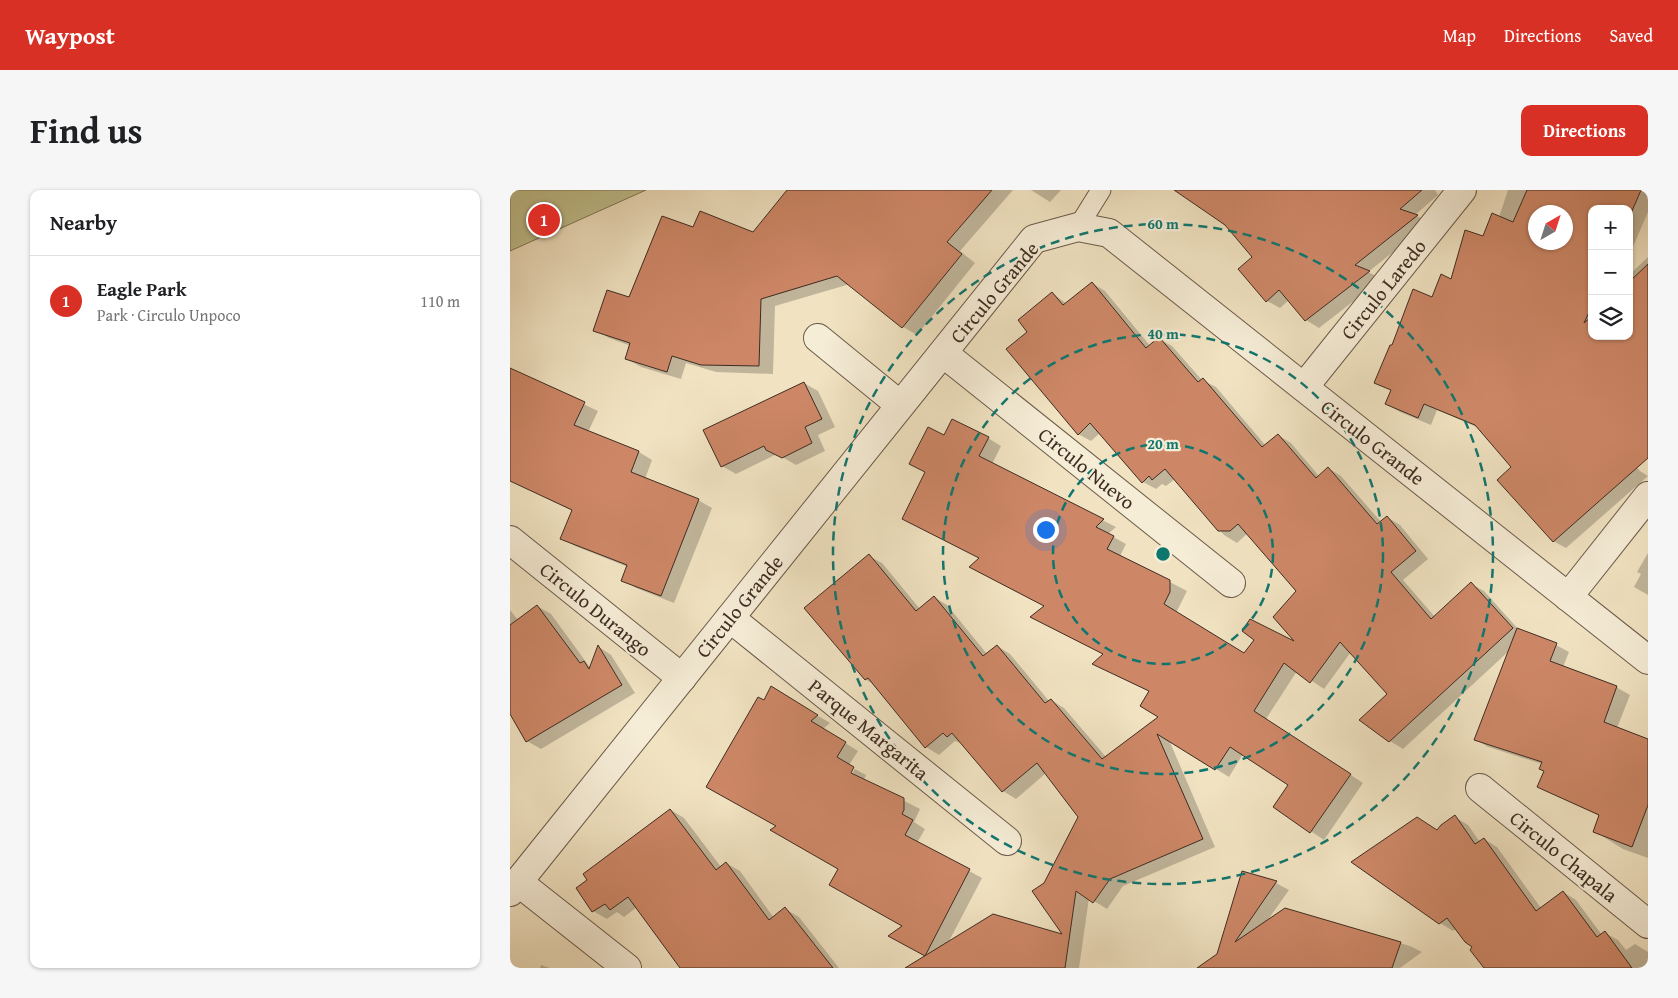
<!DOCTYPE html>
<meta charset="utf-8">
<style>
body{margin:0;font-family:"Gentium Book Plus",serif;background:#f6f6f6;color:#202124}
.controls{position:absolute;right:15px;top:15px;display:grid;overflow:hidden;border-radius:10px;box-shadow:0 1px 4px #0004}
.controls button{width:45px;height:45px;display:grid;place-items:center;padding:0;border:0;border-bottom:1px solid #e0e0e0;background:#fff;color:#202124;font:25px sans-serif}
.compass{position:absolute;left:1018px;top:15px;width:45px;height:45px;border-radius:50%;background:#fff;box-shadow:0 1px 4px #0004;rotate:39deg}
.you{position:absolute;left:535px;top:339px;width:18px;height:18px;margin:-12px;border:4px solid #fff;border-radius:50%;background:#1a73e8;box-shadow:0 0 0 8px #1a73e833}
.badge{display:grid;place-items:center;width:32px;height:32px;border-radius:50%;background:#d93025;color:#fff;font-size:16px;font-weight:700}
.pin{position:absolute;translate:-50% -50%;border:2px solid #fff;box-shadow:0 1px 5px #0006}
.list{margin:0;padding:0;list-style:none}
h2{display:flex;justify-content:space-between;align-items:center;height:65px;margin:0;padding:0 20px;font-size:21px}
h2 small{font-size:16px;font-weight:400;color:#757577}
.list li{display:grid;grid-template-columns:32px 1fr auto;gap:15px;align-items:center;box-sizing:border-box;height:90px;padding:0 20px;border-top:1px solid #e0e0e0}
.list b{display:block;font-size:19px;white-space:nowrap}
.list p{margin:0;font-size:16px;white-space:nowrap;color:#757577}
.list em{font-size:16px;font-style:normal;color:#757577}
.icon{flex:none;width:28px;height:28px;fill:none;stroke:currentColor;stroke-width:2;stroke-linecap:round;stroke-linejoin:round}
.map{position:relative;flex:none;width:1138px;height:778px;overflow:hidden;border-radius:10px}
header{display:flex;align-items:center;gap:30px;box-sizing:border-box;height:70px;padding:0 25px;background:#d93025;color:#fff}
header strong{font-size:24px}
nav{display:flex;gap:28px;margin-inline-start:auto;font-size:18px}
.intro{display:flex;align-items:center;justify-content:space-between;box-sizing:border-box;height:120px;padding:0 30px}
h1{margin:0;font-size:35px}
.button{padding:12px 22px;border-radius:10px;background:#d93025;color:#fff;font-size:18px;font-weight:700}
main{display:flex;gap:30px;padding:0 30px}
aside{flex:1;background:#fff;border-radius:10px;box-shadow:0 1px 4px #0004}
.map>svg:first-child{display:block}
.green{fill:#c1c18e;stroke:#807658}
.shadow{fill:#0003;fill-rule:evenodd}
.building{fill:#cd8767;stroke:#3e2c22;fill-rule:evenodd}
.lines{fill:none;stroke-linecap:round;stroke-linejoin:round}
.lane-casing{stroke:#6b5a4a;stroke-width:21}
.street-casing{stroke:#6b5a4a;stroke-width:30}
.lane{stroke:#f6edd7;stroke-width:19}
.street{stroke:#f6edd7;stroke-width:28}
.ring{fill:none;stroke:#0f766e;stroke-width:2.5;stroke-dasharray:9 6}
.labels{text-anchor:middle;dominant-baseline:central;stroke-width:4.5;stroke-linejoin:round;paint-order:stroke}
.street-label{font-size:20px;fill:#3e2c22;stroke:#f6edd7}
.centre{fill:#0f766e;stroke:#f6edd7;stroke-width:2.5}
.ring-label{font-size:15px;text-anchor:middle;font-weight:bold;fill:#0f766e;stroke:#f6edd7;stroke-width:4.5;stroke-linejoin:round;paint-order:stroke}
</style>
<header>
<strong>Waypost</strong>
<nav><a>Map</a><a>Directions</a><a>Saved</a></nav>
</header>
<div class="intro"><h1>Find us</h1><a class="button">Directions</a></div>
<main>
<aside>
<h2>Nearby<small></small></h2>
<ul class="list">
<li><span class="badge">1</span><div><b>Eagle Park</b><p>Park · Circulo Unpoco</p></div><em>110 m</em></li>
</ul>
</aside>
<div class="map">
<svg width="1138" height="778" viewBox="0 0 1138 778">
<rect width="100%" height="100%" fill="#f1e3c2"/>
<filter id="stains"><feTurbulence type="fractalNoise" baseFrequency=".004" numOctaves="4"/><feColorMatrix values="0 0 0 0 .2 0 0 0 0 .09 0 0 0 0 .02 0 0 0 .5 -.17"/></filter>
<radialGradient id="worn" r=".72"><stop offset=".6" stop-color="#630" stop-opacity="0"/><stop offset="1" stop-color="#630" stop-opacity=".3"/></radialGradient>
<path class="green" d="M0,0h136l-136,61z"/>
<g class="shadow">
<path d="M278,0h225l-53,61 15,12 -58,72 -14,-8 -53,-43 -75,22 -2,68 -57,-2 -30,-9 -5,16 -40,-12 -14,-8 4,-13 -22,-8 -14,-8 34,-31 65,-70 60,5z"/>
<path d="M521,0h30l-11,12z"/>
<path d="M752,0h173l3,5 -23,20 15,8 -62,49 14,7 -63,49 -13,-8 -17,-20 -9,8 -13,-7 -13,-44z"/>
<path d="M998,0h140v22l-19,44v-47h-37v127h37v-61l19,-18v150l-88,-90 -24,20 104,134 8,5 -82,72 -13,-7 -40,-74 -34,-39 -42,-18 -6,15 -31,-13 -14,-8 6,-13 -17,-9 17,-35 40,-48 20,-19 47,-63zM1026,22h30v30h-30z"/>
<path d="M582,93l13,8 46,56 8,-8 13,7 30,34 14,7 50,59 12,-11 13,8 28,33 9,-8 13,8 40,46 6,-5 13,8 28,34 -25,21 32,37 36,-33 13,7 36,40 36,14 13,7 -6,15 53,20 14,8 -13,33 31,12v118l-25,-9 -29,-18 6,-15 -62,-29 7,-16 -3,-7 -54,-17 -13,-8 35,-89 -107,99 -13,-8 -1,-47 -38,-42 -27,37 -27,-18 -31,48 97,64 -39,57 -49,-33 15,-22 -47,-31 -14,23 -60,-37 46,107 -92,39 -16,23 -18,-11 -10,70h-130l-47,-25 2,-17 -64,-57 -62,-43 -14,-124 21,-6 45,27 -7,6 35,22 -9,14v14l6,-10 11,6 -2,5 56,29 -6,13 11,7 -8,14 65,35 -34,65 117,-7 -20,-52 34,-67 -33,-44 -30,26 -13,-8 -42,-48 -6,-2 -16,14 -13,-8 -51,-62 -10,-6 4,-123 13,7 38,46 14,-12 13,8 40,49 10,-8 13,8 39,47 2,-1 13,8 42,49 54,-41 -10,-24 -43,-22 -2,-15 -59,-49 -65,-47 -36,-123 43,2 13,8 -9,18 124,63 -8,7 18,10 -6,12 67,35 -11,22 68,41 55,-10 -2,-53 -49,-58 -11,10 -13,-8 -49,-56 -9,7 -4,-2 -6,5 -13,-7 -43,-49 -9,8 -13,-7 -49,-102 23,-39 15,11z"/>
<path d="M0,179l88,42 -10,21 51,20 13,8 -7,19 53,21 14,8 -38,95 -38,-15 -13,-8 5,-13 -53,-21 -13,-8 11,-27 -63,-31z"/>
<path d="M294,193l14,8 17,36 -17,8 7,16 -29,14 -19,-11 -41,20 -14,-8z"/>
<path d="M1138,363v42l-14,-8 7,-13 -4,-2z"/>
<path d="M27,416l14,8 38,52 3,1 7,-20 12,8 24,38 -94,56 -14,-8 -17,-30v-101l8,10z"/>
<path d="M161,620l13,8 37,49 5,-4 14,8 34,47 11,-9 14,8 40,51h-150l-52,-61 -13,10 -7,-5 -10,7 -14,-8z"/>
<path d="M945,627l13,8 12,17 4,-3 13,8 44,61 22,-16 13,8 26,35 3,-2 13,7 8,10 9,-6 13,8v16h-162l-13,-21 -16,-19 -4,3 -13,-8 -2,-92z"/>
<path d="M732,682l34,11 13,7 -22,31 18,-12 125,37 12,6 -22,16h-189l5,-6z"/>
<path d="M31,775l9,3h-10z"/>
</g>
<g class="building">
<path d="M277,0h205l-45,52 15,12 -60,74 -65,-52 -76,23 -2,67 -58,-1 -29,-9 -5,16 -42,-13 5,-16 -37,-12 14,-41 22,7 33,-81 31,11 7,-16 53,21z"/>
<path d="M664,0h248l-22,19 18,6 -63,50 15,6 -65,50 -26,-31 -13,12 -28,-33 14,-12 -27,-32z"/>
<path d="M1017,0h114l-12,28v-9h-37v97l-8,17 8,-7v20h37v-54l19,-18v194l-95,84 -56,-62 14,-13 -36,-42 -51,-21 -6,14 -33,-14 6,-14 -17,-7 16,-38h2l21,-56 19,8 9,-23 10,5 14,-49 18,6 9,-23 21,9zM1026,22h30v30h-30z"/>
<path d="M582,92l54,66 13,-11 39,45 5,-4 59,69 16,-13 38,44 12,-11 49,57 10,-8 29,35 -25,21 40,47 40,-37 42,46 -124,114 -30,-22 28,-26 -47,-52 -30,41 -26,-20 -30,48 97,63 -41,59 -37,-26 15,-22 -58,-38 -15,23 -58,-36 46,105 -93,40 -17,24 -17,-12 -11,77h-160l88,-54 69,20 -30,-43 12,-8 34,-66 -41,-54 -35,29 -50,-59 -5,4 -4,-4 -18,15 -57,-70 -3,2 -61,-72 65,-54 47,57 18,-15 49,60 14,-11 48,58 6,-4 51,60 56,-42 -18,-11 9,-15 -57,-27 11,-10 -73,-37 14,-11 -75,-39 10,-9 -77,-39 23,-47 -16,-8 19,-37 16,8 8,-16 37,18 -10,19 125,63 -8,8 18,9 -7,13 63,31v12l-6,12 80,49 10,-13 -12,-9 8,-12 44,22 -21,-24 23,-26 -58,-67 -8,7h-12l-53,-62 -13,11 -3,-4 -7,7 -52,-60 -12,12 -72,-86 21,-17 -9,-12 34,-28 11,13z"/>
<path d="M0,178l75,34 -11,23 65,26 -8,21 68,27 -38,97 -40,-15 6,-16 -67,-26 12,-29 -62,-29z"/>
<path d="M294,192l18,37 -17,8 7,16 -30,15 -16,-8 -2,-4 -43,21 -18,-37z"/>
<path d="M27,415l43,58 4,-2 5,8 9,-24 24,40 -96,57 -16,-28v-89z"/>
<path d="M1007,438l40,15 -7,18 67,25 -13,36 44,17v66l-16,42 -39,-15 6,-17 -62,-28 7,-16 -5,-2 3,-7 -68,-22z"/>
<path d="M261,496l47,29 -7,6 35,21 -9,15 17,10 -3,6 53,25v12l-2,4 11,6 -8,15 65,34 -45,87 -37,-20 14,-10 -73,-41 9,-16 -68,-39 6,-4 -70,-39 52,-90 6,3z"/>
<path d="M160,619l46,61 10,-8 43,58 16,-13 48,61h-153l-52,-71 -18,13 -5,-6 -13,8 -16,-24 11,-8 -4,-6z"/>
<path d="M945,625l20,29 9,-6 52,73 27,-20 34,46 8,-6 27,37h-148l-14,-18 2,-3 -7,-5 -18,-24 -8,6 -88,-62 66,-45 20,13 4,-5z"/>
<path d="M732,681l35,10 -42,61 50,-34 116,34 -9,26h-195l20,-14z"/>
</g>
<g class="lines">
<g class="lane-casing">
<path id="lane" d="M568,37l23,-37"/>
</g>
<g class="street-casing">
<g id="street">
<path d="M308,148l82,67"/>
<path d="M433,163l288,230"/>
<path d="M794,197l158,-197"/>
<path d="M0,350l172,138"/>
<path d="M1058,407l80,-101"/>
<path d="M220,428l277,223"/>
<path d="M970,598l168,136"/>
<path d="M8,692l109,86"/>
<path d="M0,702l524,-653 44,-12 31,6 539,427"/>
</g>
</g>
<use href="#lane" class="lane"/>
<use href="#street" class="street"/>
</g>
<g class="ring">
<circle cx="653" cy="364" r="110"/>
<circle cx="653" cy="364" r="220"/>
<circle cx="653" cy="364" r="330"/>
</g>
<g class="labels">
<g class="street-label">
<text transform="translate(873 99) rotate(-51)">Circulo Laredo</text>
<text transform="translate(484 102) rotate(-50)">Circulo Grande</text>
<text transform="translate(863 252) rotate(38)">Circulo Grande</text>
<text transform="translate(577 278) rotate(39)">Circulo Nuevo</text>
<text transform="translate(229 416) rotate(-51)">Circulo Grande</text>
<text transform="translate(86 419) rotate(39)">Circulo Durango</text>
<text transform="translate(359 539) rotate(39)">Parque Margarita</text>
<text transform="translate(1054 666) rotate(39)">Circulo Chapala</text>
</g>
</g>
<circle cx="653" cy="364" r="8" class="centre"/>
<g class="ring-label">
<text x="653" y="39">60 m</text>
<text x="653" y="149">40 m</text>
<text x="653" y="259">20 m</text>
</g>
<rect width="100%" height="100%" filter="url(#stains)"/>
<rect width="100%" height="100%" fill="url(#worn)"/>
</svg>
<div class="controls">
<button>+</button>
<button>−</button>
<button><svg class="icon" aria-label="layers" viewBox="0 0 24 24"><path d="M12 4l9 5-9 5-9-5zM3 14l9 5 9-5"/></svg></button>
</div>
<svg class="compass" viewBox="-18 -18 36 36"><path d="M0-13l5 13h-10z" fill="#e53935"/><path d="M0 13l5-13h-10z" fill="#757577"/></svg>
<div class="you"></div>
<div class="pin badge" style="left:34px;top:30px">1</div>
</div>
</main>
